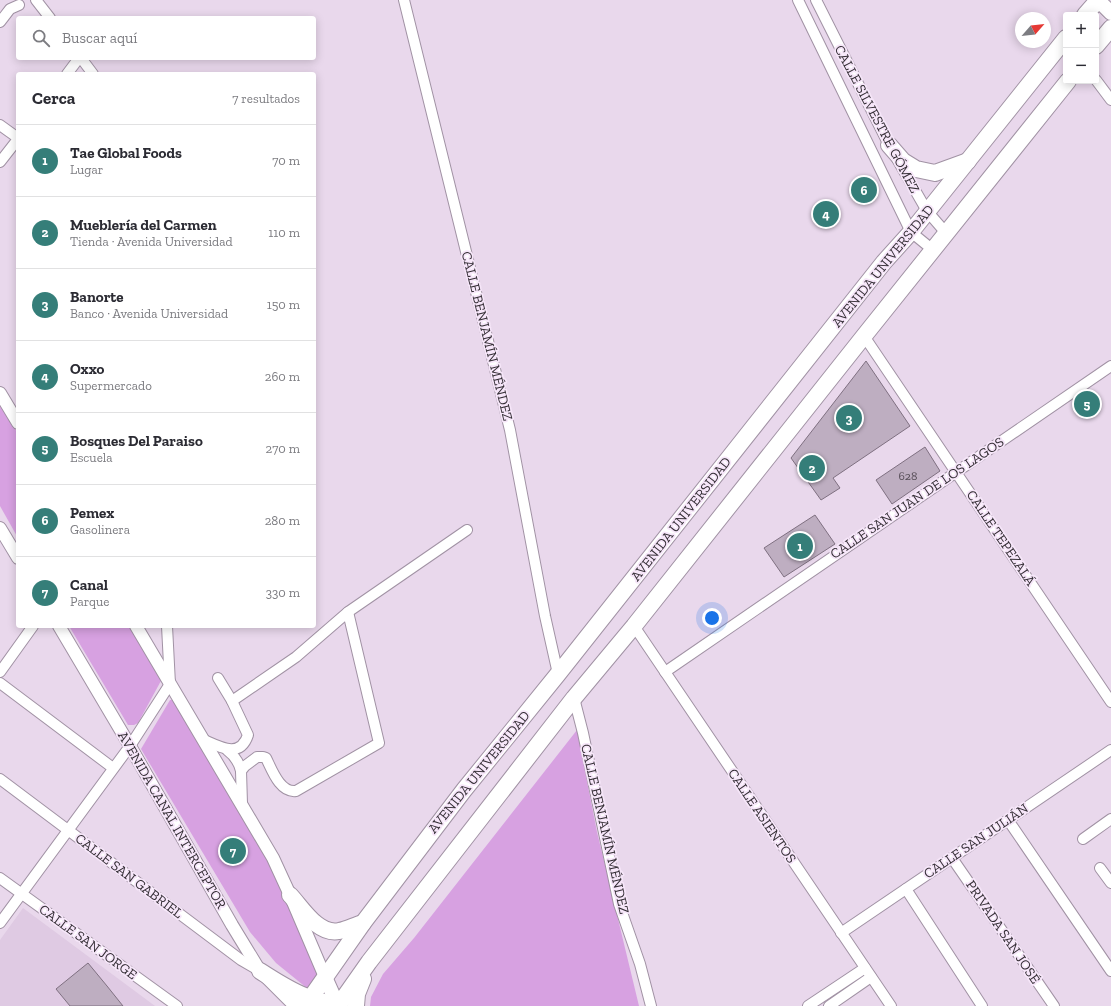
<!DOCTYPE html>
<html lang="es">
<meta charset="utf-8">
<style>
body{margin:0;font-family:"Zilla Slab",serif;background:#f2f2f3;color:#2b2b33}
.controls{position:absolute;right:12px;top:12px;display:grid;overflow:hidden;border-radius:4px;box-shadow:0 2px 10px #0003}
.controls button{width:36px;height:36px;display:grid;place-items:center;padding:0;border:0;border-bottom:1px solid #e1e1e2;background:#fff;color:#2b2b33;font:20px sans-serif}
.compass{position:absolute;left:1015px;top:12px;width:36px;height:36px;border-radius:50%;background:#fff;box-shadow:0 2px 10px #0003;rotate:62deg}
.you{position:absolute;left:712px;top:618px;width:14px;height:14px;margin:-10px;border:3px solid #fff;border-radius:50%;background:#1a73e8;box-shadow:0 0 0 6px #1a73e833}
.badge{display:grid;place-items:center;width:26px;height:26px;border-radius:50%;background:#357e79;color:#fff;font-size:13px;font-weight:700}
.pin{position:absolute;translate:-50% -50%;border:2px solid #fff;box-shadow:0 1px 4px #0006}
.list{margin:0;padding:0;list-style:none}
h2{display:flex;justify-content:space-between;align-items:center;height:52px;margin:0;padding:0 16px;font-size:17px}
h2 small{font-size:13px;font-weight:400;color:#7c7c81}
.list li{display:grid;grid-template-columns:26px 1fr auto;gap:12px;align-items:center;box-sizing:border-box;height:72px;padding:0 16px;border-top:1px solid #e1e1e2}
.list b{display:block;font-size:15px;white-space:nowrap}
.list p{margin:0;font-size:13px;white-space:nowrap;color:#7c7c81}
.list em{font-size:13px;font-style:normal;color:#7c7c81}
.icon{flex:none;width:22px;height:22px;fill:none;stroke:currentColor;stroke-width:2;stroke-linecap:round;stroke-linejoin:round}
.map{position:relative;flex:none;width:1111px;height:1006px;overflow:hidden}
.search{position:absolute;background:#fff;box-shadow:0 2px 10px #0003;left:16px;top:16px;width:300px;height:44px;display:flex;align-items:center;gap:10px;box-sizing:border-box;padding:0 14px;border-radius:4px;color:#7c7c81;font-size:15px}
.panel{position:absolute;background:#fff;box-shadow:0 2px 10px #0003;left:16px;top:72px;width:300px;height:556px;border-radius:4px}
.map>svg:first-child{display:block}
.built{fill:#dfcae3}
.green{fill:#d7a1e1}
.building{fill:#beaec1;stroke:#7f7081}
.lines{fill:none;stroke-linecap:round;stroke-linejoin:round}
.minor-casing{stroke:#a192a4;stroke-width:12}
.tertiary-casing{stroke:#a192a4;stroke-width:14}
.secondary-casing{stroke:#a192a4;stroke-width:16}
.primary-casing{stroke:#a192a4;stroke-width:18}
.minor{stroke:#fff;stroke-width:10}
.tertiary{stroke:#fff;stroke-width:12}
.secondary{stroke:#fff;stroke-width:14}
.primary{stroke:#fff;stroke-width:16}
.labels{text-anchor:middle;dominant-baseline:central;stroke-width:3.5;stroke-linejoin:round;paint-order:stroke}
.number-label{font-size:12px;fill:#564d57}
.street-label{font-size:14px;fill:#332d34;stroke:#f6e6f9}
</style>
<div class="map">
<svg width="1111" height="1006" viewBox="0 0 1111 1006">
<rect width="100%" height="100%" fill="#e9d8ec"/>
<path class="built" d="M23,908l132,98h-155v-66z"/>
<g class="green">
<path d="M0,404l18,30v104l-18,-32z"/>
<path d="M69,626h62l31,53 -24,44 -4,2h-6z"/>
<path d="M170,700h6l114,197 32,74 -14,18 -32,-26 -26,-31 -109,-183z"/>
<path d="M577,730l20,102 42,174h-269l1,-9 12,-23 31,-36z"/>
</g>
<g class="building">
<path d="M866,361l44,65 -77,52 7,10 -19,12 -30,-42z"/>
<path d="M925,447l15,24 -48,33 -16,-24z"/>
<path d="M815,515l20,29 -51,33 -20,-29z"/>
<path d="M88,963l19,23 16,20h-53l-14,-17z"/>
</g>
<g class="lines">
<g class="minor-casing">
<g id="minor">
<path d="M36,0l14,18"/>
<path d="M404,0l106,430 35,186 13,58"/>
<path d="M798,0l113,232 22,18"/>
<path d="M816,0l73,145 38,66 19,22"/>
<path d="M0,22l10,-13 9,-4"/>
<path d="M81,58l12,16"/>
<path d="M67,74l12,-16"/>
<path d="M1096,80l15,20"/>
<path d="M0,125l18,13"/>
<path d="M0,162l18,-23"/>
<path d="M864,336l247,366"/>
<path d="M634,626l257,380"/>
<path d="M0,672l33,-46"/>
<path d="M665,672l446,-306"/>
<path d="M0,683l113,85"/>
<path d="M574,698l9,35 36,171 21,60 11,42"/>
<path d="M232,701l64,-44 52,-45 119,-82"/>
<path d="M204,740c16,7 36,19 44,-5l-16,-34 -14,-23"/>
<path d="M227,750c8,6 12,12 14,21"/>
<path d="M0,779l241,181 19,11"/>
<path d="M242,804l-1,-33 4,-5 12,-9h6l3,1c6,12 14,35 30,33l83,-48 -31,-131"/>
<path d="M1008,820l103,151"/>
<path d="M1083,839l28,-20"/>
<path d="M952,858l102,148"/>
<path d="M1100,868l11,15"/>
<path d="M0,878l177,128"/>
<path d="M906,889l76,117"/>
<path d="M0,923l130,-177 40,-62 -3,-58"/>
<path d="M841,933l270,-183"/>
<path d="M808,1006l57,-38"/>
<path d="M829,1006l42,-29"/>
</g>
</g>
<g class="tertiary-casing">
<g id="tertiary">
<path d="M0,393l18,30"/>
<path d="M0,528l18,30"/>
<path d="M59,626l71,120 102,179 28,46 35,35"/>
<path d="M136,626l137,232 17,37 35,82"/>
</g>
</g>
<g class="secondary-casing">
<g id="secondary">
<path d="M1098,0l13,13"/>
<path d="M325,977l13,29"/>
</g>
</g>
<g class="primary-casing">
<g id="primary">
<path d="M1085,15l13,-15"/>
<path d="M1096,46l15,-18"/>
<path d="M889,145l14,16 13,8 19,4 33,-12"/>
<path d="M290,895c13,14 28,40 49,36 8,-1 16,-6 24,-8"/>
<path d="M260,971c16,10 32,21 50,27 9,3 19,5 28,8"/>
<path d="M305,1006l58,-83 101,-133 94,-116 326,-412 27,-30 155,-194"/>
<path d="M338,1006l31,-44 205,-264 60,-72 230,-290 204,-255"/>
<path d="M356,1006l1,-12 6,-15"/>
</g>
</g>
<use href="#minor" class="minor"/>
<use href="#tertiary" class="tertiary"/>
<use href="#secondary" class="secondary"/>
<use href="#primary" class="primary"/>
</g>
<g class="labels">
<g class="number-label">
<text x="908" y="476">628</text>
</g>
<g class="street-label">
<text transform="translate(877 119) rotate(62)">CALLE SILVESTRE GÓMEZ</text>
<text transform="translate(883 266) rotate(-51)">AVENIDA UNIVERSIDAD</text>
<text transform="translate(487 336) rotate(76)">CALLE BENJAMÍN MÉNDEZ</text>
<text transform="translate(917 498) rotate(-34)">CALLE SAN JUAN DE LOS LAGOS</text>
<text transform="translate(681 519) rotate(-52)">AVENIDA UNIVERSIDAD</text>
<text transform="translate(1001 538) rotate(56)">CALLE TEPEZALÁ</text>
<text transform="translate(479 772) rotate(-51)">AVENIDA UNIVERSIDAD</text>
<text transform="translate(762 816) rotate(56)">CALLE ASIENTOS</text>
<text transform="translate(172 820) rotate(60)">AVENIDA CANAL INTERCEPTOR</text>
<text transform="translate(605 829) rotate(77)">CALLE BENJAMÍN MÉNDEZ</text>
<text transform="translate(976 841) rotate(-34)">CALLE SAN JULIÁN</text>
<text transform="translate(129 876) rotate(37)">CALLE SAN GABRIEL</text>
<text transform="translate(1003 932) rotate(56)">PRIVADA SAN JOSÉ</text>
<text transform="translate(88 942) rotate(36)">CALLE SAN JORGE</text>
</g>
</g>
</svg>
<div class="controls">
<button>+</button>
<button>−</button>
</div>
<svg class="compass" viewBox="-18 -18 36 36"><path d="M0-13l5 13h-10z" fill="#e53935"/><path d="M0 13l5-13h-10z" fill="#7c7c81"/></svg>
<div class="you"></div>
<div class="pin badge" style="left:800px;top:546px">1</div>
<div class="pin badge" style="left:812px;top:468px">2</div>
<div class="pin badge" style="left:849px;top:418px">3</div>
<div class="pin badge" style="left:826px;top:214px">4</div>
<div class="pin badge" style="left:1087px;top:404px">5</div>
<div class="pin badge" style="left:864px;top:190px">6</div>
<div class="pin badge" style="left:233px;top:851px">7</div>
<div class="search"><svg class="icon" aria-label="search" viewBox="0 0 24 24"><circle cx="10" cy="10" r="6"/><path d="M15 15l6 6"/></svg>Buscar aquí</div>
<section class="panel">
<h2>Cerca<small>7 resultados</small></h2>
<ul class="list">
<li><span class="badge">1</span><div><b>Tae Global Foods</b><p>Lugar</p></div><em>70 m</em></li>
<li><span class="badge">2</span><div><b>Mueblería del Carmen</b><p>Tienda · Avenida Universidad</p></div><em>110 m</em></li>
<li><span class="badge">3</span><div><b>Banorte</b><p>Banco · Avenida Universidad</p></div><em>150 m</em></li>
<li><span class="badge">4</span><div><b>Oxxo</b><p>Supermercado</p></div><em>260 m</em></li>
<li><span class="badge">5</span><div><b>Bosques Del Paraiso</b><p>Escuela</p></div><em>270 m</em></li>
<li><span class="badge">6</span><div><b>Pemex</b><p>Gasolinera</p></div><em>280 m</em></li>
<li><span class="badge">7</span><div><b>Canal</b><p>Parque</p></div><em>330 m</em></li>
</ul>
</section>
</div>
